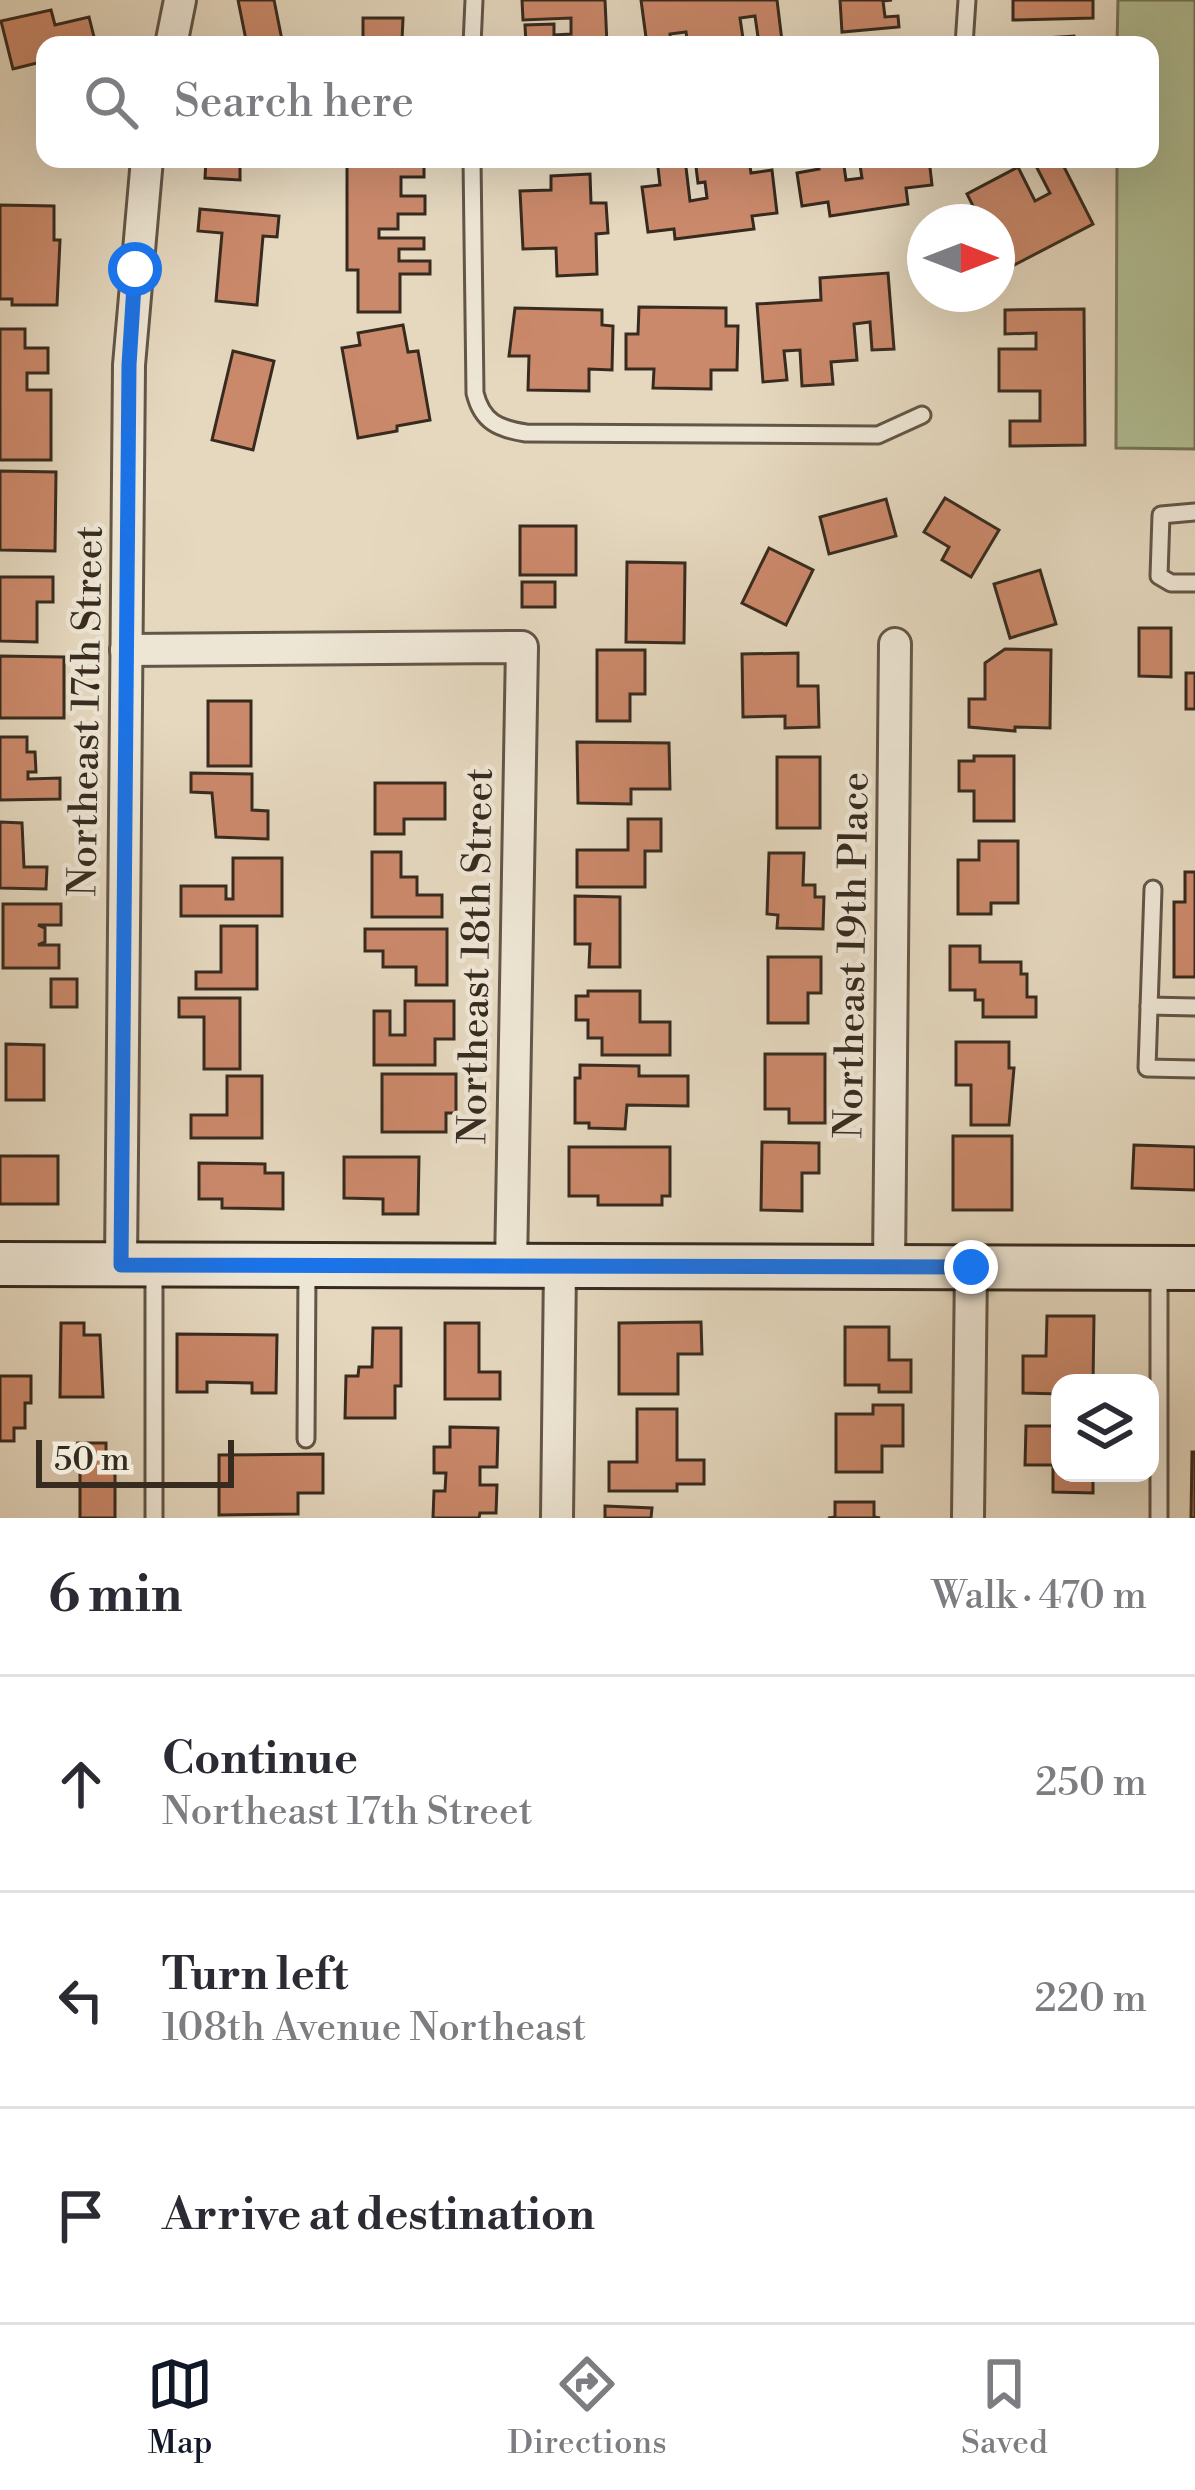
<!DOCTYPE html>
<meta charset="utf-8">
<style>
body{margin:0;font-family:"Libre Bodoni",serif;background:#f2f2f3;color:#2b2b33}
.controls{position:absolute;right:36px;bottom:36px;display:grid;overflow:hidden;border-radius:24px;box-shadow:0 12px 48px #0002}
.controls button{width:108px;height:108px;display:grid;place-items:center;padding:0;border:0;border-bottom:3px solid #e1e1e2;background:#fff;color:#2b2b33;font:60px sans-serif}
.compass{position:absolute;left:907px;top:204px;width:108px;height:108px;border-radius:50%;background:#fff;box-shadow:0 12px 48px #0002;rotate:90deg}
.scale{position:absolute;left:36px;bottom:30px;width:198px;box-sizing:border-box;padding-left:12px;border:6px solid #372b1f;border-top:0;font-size:33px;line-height:42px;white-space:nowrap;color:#372b1f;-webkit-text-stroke:9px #eee6d5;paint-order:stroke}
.stop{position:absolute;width:36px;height:36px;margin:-27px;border:9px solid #1a73e8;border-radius:50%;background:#fff}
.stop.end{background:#1a73e8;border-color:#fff;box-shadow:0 3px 12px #0008}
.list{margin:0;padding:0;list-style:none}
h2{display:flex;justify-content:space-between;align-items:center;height:156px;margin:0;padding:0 48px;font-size:51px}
h2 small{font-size:39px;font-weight:400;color:#7c7c81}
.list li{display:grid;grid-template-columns:78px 1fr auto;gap:36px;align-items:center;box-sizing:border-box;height:216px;padding:0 48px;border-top:3px solid #e1e1e2}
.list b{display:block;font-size:45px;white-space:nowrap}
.list p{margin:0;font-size:39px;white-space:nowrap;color:#7c7c81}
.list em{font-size:39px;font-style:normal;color:#7c7c81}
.icon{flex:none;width:66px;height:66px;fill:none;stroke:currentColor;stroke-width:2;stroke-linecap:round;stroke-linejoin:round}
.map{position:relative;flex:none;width:1195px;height:1518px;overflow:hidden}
.search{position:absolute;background:#fff;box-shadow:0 12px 48px #0002;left:36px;right:36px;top:36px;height:132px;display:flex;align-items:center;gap:30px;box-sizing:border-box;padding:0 42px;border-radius:24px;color:#7c7c81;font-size:45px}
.sheet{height:804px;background:#fff}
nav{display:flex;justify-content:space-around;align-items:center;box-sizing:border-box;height:168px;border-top:3px solid #e1e1e2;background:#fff;font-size:33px;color:#7c7c81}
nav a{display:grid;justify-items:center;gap:6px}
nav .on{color:#111827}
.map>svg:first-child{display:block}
.green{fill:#b1bf95;stroke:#74755a;stroke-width:3}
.building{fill:#cb896b;stroke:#372b1f;stroke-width:3}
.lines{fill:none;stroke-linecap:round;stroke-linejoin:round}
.lane-casing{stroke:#625647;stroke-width:21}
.street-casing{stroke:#625647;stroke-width:36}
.secondary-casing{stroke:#372b1f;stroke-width:48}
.lane{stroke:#eee6d5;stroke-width:15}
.street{stroke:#eee6d5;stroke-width:30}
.secondary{stroke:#eee6d5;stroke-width:42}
.route{stroke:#1a73e8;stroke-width:15}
.labels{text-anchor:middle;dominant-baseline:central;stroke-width:9;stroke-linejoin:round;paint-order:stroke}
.street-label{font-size:39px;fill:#372b1f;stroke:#eee6d5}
</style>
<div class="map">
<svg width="1195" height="1518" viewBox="0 0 1195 1518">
<rect width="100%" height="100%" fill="#e5d8bf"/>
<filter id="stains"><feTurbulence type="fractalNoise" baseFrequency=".00167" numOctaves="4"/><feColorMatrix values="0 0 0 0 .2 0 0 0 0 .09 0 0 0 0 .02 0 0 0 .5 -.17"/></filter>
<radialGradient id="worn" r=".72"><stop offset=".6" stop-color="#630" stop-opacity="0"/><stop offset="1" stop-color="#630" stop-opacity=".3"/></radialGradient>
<path class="green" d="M1118,0h77v449l-79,-1 1,-289h33v-114h-33z"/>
<g class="building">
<path d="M238,0h36l9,45h-36z"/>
<path d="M522,0h83l2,45h-81l-1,-20 29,-1v11l17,-1v-16l-48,2z"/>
<path d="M641,0h136l5,41 -23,3 -4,-28 -15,2 4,27h-56l-2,-13 -16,2 1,11h-24z"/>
<path d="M840,0h52l-9,1 2,16 13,-1 1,11 -57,5z"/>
<path d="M1013,0h80v18l-80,2z"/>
<path d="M51,10l4,15 34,-8 7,28h-51v16l-32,8 -12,-48z"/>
<path d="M363,18h40l-1,23h33v4h-86v-4l14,1z"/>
<path d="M1074,36l1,9h-44v-6z"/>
<path d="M206,159h92l-1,6 -57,-3v18l-35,-2z"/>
<path d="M358,159h43v5h23v13h-23v19h24v18h-27v15h-19v9h45v11h-25v12h31v13h-30v38h-42v-42h-11v-106h11z"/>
<path d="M657,159h28l5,42 17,-3 -2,-16 -7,1 -3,-24h54l2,14 21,-3 5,43 -25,3 2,13 -79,10 -1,-10 -26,3 -6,-45 18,-2z"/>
<path d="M843,159l3,21 16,-2 -3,-19h70l3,26 -26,3 2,16 -78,12 -2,-14 -26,4 -5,-33 22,-4 -1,-7z"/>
<path d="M1044,159h16l33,65 -96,50v-52h-16l-14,-28 51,-27 17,34 15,-8 -15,-29z"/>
<path d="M590,174l1,29h15l2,30 -12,1 1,40 -40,2 -1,-28 -33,1 -3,-58 31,-1v-14z"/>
<path d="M0,205l54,1v34h6l-3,65h-45v-6h-12z"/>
<path d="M200,209l79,7 -2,21 -14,-1 -6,69 -41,-4 6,-68 -24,-2z"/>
<path d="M888,273l6,76 -22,1 -2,-28 -16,2 3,36 -26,2 2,22 -31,2 -2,-36 -16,1 3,29 -24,2 -6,-78 64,-4 -1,-22z"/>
<path d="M639,307l87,1v18h12l-1,44h-26v19l-58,-1 1,-19h-28v-35h12z"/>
<path d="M515,308l87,2v15l11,1 -1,44 -23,-1v22l-61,-1 1,-34h-20z"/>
<path d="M1084,309l1,136 -75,1v-25h30v-30h-41v-42h37v-16l-31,1v-24z"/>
<path d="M403,325l5,27 10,-1 12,69 -33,6v5l-39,7 -16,-90 18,-3 -2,-12z"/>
<path d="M0,329h25v19h23v25h-21v17h24v70h-51z"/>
<path d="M233,351l41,10 -21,89 -41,-10z"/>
<path d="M0,471l56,1 -1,79 -55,-1z"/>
<path d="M945,498l54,32 -28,47 -29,-17 7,-13 -25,-15z"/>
<path d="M886,499l10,37 -67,18 -9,-37z"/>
<rect x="520" y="526" width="56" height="49"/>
<path d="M769,548l44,22 -27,55 -44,-22z"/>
<path d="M627,562l58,1 -1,80 -58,-1z"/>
<path d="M1040,570l16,54 -46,14 -16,-54z"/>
<path d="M0,577h53v25h-16v40l-37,-1z"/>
<rect x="522" y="582" width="33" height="25"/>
<path d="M1139,628h32v49l-32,-1z"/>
<path d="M1005,649l46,1 -1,78 -35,-1v4l-46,-4v-28h16v-36z"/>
<path d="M597,650h48v44h-15v27h-33z"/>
<path d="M798,653v33h20l1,41 -34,1v-12l-42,1 -1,-63z"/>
<path d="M0,656l64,1v61h-64z"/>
<rect x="1186" y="673" width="9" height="36"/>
<rect x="208" y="701" width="43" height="65"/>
<path d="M0,737h27v15h8l1,20h-8v7l32,-1v21l-60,1z"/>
<path d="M577,742l92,1 1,46h-39v15l-53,-1z"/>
<path d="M974,756h40v65h-40v-30h-15v-30h15z"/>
<rect x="777" y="757" width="43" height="71"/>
<path d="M191,773l61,1v36l16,1v28l-52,-2 -4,-44 -21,-1z"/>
<path d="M375,783h70v36h-41v15h-29z"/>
<path d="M628,819h33v32h-16v36h-68v-37h51z"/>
<path d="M0,822l22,1 2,44h23l-1,22 -46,-1z"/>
<path d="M979,841h39v62h-27v11h-33v-54h21z"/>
<path d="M372,852h29v25h16v18h25v22h-70z"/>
<path d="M769,853h35l-1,32h12v12h9l-1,32 -46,-1 1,-13 -11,-1z"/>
<path d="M233,858h49v58h-101v-30h45v13h7z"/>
<path d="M1185,872h10v105h-21v-75h11z"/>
<path d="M575,896l45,1v70h-31l1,-23h-15z"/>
<path d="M3,904h58v21h-23l7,3v14l-7,3h21v23h-56z"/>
<path d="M221,926h36v63h-61v-17h25z"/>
<path d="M365,929h82v56h-31v-18h-33v-16h-18z"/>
<path d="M950,946h30v16h41v12h6v23h9v20h-53v-17h-8v-10h-25z"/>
<path d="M768,957h53v36h-13v30h-40z"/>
<rect x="51" y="979" width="26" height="28"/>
<path d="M588,991h52v31h30v33h-68v-17h-14v-18h-12v-24h12z"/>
<path d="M179,998h61v71h-36v-52h-25z"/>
<path d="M405,1001h49v38h-19v26h-61v-54h16v24h15z"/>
<path d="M956,1042h53v26h5l-5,57h-38v-40h-15z"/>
<path d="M6,1044l38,1v55h-38z"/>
<path d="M765,1054h60v69h-36v-14h-24z"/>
<path d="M580,1065l59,1v10h49v30l-61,-1 -2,24 -36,-1v-5h-14v-45h5z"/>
<path d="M382,1074h74v39h-10v19h-64z"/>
<path d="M227,1076h35v62h-71v-23h36z"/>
<rect x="953" y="1136" width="59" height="74"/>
<path d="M762,1142l57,1v30h-17v38l-41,-1z"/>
<path d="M1134,1145l61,2v43l-63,-2z"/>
<path d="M569,1147h101v49h-8v9h-64v-9h-29z"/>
<rect x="0" y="1156" width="58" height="48"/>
<path d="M344,1157h75l-1,57h-35v-15l-39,-1z"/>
<path d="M199,1163l66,1v9h18v36l-61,-1v-9h-23z"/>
<path d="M1047,1316h47l-1,67h-33v11l-37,-1v-37h23z"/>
<path d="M701,1322l1,32h-24v40h-59v-71z"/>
<path d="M61,1323h23v12h16l3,62h-43z"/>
<path d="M445,1323h34v49h21v27h-55z"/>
<path d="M845,1327h44v33h22v32h-32v-7h-34z"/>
<path d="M373,1328h28v58h-6v32h-50l1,-42h12l1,-9h13z"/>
<path d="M177,1334l100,1 -1,58h-24v-10l-45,-1v10h-30z"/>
<path d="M0,1376h31v27h-6v25h-11v13h-14z"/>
<path d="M873,1405h30v41h-21v26h-46v-58h37z"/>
<path d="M637,1409h40v51h27v24h-27v7h-68v-29h28z"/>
<path d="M1026,1426h34v47h33v20l-40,-1v-27h-28z"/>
<path d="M450,1427l48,1 -1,39h-17v18h17l-1,28h-16l-1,5h-46l1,-27h11l1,-18h-12v-26h16z"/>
<path d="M75,1443h31v18h9v57h-35v-49h-5z"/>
<path d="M1192,1452h3v66h-4z"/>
<path d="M323,1454v39h-25v21l-79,1v-60z"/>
<path d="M835,1502h39v15l6,1h-52l7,-1z"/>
<path d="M605,1506l47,2 -1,10h-46z"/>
</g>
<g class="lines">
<g class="lane-casing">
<g id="lane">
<path d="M472,45l2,-45"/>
<path d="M964,45l3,-45"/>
<path d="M472,159l3,234c7,29 24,36 51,40l352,2 44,-20"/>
<path d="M1195,512l-34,3 -2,61 12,7h24"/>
<path d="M1153,889l-6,179 48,1"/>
<path d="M1149,1006l46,1"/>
<path d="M154,1268v250"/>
<path d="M1159,1269v249"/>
<path d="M306,1439l1,-170"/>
</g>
</g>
<g class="street-casing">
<g id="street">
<path d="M171,45l9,-45"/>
<path d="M126,650l396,-3 -11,620"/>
<path d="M121,1266l8,-901 18,-206"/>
<path d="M889,1267l6,-623"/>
<path d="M557,1518l3,-251"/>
<path d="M968,1518l3,-251"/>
</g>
</g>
<g class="secondary-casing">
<path id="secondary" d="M0,1264l1195,4"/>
</g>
<use href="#lane" class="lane"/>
<use href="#street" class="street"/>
<use href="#secondary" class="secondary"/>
</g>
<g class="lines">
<path class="route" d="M135,269l-6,96 -8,900 850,2"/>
</g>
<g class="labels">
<g class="street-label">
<text transform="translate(87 711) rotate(-89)">Northeast 17th Street</text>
<text transform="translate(853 955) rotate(-89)">Northeast 19th Place</text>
<text transform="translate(477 956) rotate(-89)">Northeast 18th Street</text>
</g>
</g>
<rect width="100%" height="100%" filter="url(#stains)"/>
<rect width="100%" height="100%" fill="url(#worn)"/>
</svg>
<div class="controls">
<button><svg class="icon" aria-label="layers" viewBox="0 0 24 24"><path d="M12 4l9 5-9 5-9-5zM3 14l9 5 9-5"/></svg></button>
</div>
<svg class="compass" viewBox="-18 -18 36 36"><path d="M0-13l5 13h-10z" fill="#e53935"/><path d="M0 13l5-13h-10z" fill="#7c7c81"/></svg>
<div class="scale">50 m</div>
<div class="stop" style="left:135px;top:269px"></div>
<div class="stop end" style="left:971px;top:1267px"></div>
<div class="search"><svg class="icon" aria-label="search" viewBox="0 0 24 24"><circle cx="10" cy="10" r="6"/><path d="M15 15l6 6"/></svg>Search here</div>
</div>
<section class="sheet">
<h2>6 min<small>Walk · 470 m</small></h2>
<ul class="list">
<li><svg class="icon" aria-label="ahead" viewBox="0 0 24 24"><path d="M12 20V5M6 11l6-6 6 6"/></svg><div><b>Continue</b><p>Northeast 17th Street</p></div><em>250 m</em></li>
<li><svg class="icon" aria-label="left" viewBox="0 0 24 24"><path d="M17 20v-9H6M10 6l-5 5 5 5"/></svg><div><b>Turn left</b><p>108th Avenue Northeast</p></div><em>220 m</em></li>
<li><svg class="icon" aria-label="arrive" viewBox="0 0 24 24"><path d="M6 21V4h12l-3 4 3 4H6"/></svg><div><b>Arrive at destination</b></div></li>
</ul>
</section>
<nav>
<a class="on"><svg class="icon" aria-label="map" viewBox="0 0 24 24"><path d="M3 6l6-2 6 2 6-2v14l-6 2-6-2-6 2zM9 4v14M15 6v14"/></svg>Map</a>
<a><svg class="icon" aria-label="directions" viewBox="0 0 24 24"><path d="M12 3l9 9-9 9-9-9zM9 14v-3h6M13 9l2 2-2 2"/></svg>Directions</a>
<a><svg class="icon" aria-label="saved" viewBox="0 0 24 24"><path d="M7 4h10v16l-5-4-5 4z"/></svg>Saved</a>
</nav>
